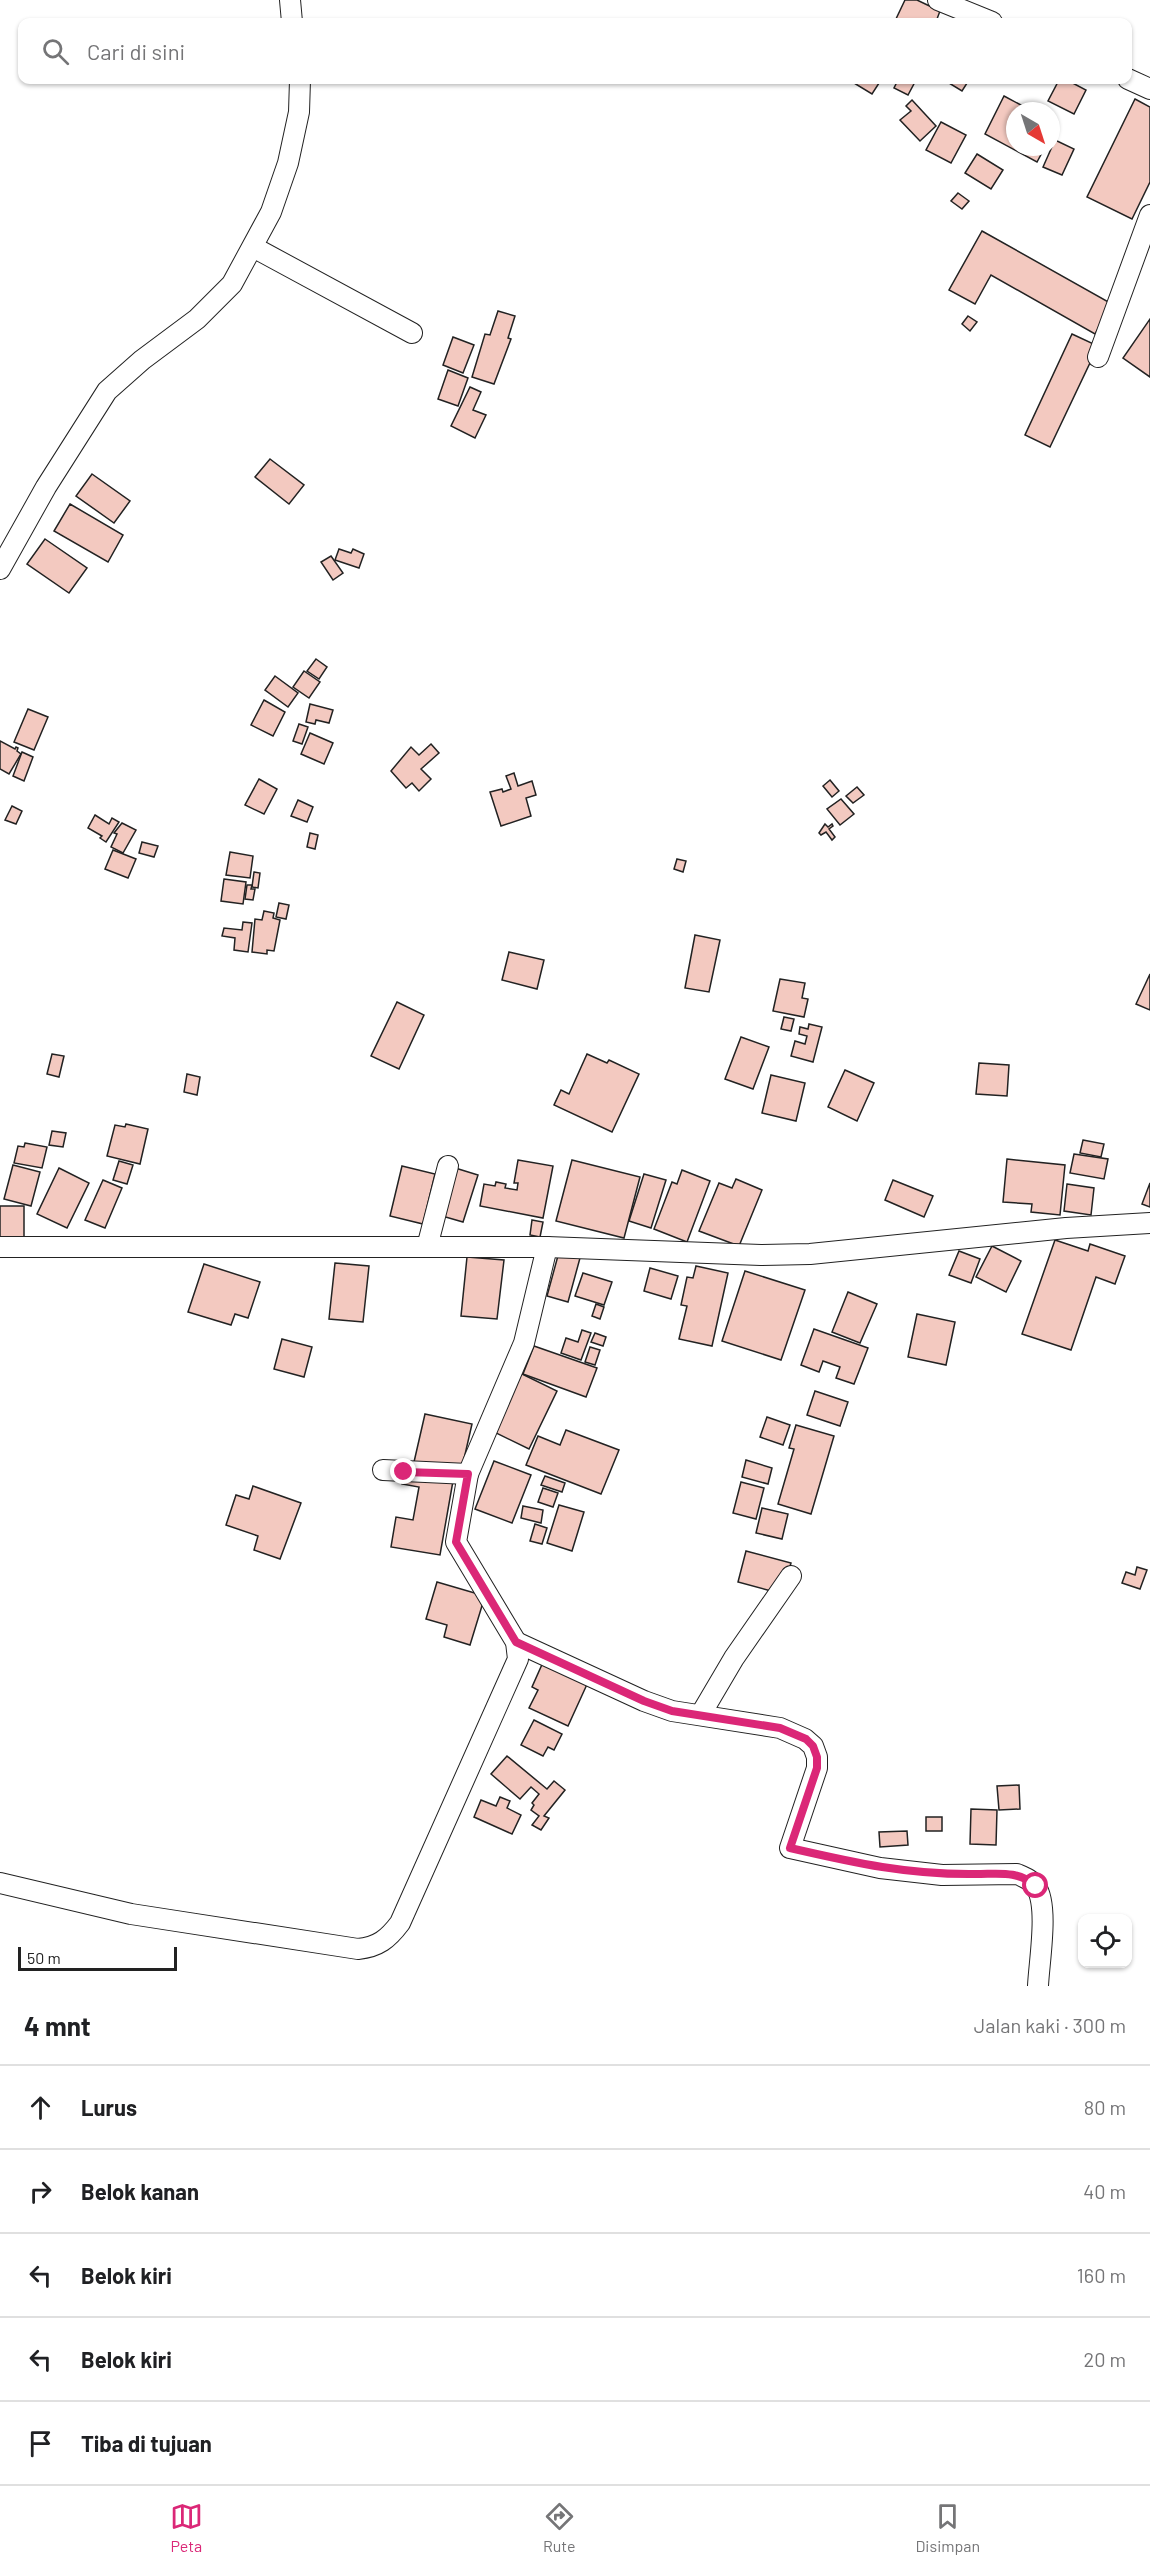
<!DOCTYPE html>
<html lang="id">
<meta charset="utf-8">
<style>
body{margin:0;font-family:Barlow,sans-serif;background:#f6f6f6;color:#202124}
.controls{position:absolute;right:18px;bottom:18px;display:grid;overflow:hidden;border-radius:12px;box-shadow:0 2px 4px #0004}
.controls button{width:54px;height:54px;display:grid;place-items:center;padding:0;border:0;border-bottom:2px solid #e0e0e0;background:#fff;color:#202124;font:30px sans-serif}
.compass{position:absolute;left:1006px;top:102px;width:54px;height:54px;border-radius:50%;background:#fff;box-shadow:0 2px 4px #0004;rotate:141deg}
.scale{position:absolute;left:18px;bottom:15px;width:159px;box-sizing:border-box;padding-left:6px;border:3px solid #222;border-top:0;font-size:16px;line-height:21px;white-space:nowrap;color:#222;-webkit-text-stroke:4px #fff;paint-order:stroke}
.stop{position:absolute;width:18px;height:18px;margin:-14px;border:4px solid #db2777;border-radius:50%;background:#fff}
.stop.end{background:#db2777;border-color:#fff;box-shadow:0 2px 6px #0008}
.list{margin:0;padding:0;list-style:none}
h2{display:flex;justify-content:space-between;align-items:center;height:78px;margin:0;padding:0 24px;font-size:26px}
h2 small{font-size:20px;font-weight:400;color:#757577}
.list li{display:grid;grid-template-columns:39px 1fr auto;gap:18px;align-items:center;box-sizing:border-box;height:84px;padding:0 24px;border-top:2px solid #e0e0e0}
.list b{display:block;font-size:22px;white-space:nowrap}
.list em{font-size:20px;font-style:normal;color:#757577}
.icon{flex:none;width:33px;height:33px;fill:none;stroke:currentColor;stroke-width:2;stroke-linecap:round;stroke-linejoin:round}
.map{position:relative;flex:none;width:1150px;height:1986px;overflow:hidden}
.search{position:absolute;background:#fff;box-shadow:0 2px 4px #0004;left:18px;right:18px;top:18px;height:66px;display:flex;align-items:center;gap:15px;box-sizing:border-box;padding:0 21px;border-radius:12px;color:#757577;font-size:22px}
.sheet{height:498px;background:#fff}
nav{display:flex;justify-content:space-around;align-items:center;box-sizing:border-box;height:84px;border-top:2px solid #e0e0e0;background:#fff;font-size:16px;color:#757577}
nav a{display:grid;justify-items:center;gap:3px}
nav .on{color:#db2777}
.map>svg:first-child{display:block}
.building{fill:#f3c9c0;stroke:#222;stroke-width:1.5}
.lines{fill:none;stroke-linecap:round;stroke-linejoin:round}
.street-casing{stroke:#222;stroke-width:22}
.street{stroke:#fff;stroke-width:20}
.route{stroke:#db2777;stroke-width:8}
</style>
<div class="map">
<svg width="1150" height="1986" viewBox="0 0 1150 1986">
<rect width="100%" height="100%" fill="#fff"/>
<g class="building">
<path d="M905,0h12l23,11 -3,8 8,3 -50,-1z"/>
<path d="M849,80h32l-9,14z"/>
<path d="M898,80h18l-8,15 -14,-7z"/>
<path d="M944,80h25l-7,11z"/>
<path d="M1059,80h8l19,10 -12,24 -26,-13z"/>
<path d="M1004,96l28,15h-17v36h30l-8,15 -52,-28z"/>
<path d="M1135,99l15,8v75l-18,37 -45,-22z"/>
<path d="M912,100l24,26 -16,15 -20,-21 11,-9 -5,-5z"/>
<path d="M941,122l25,13 -15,28 -25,-13z"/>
<path d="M1055,140l19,9 -12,26 -19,-8z"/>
<path d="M977,154l26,16 -12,19 -26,-16z"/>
<path d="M958,193l11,8 -7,8 -11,-8z"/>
<path d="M982,231l130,73 -17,30 -104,-59 -16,29 -26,-14z"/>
<path d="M498,311l17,5 -7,22 3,1 -17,45 -22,-7 13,-43 5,1z"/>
<path d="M968,316l9,6 -7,9 -8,-7z"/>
<path d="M1150,319v58l-27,-19z"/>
<path d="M1072,334l26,12 -48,101 -25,-12z"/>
<path d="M453,337l21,8 -11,28 -20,-8z"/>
<path d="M448,370l20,8 -10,28 -20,-7z"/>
<path d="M470,387l11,5 -8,18 13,5 -11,23 -24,-12z"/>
<path d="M270,459l34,26 -15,19 -34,-27z"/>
<path d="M92,474l38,27 -16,22 -38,-27z"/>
<path d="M70,504l53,31 -15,27 -54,-31z"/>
<path d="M45,539l42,29 -18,25 -42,-29z"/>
<path d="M339,549l12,4 2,-4 11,5 -5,14 -24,-8z"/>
<path d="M331,556l12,17 -10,7 -12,-18z"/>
<path d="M316,659l11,8 -8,12 -12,-8z"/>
<path d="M304,671l16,11 -11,16 -16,-11z"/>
<path d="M275,676l23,17 -10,14 -23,-17z"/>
<path d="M264,700l21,12 -12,24 -22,-11z"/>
<path d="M310,704l23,6 -4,13 -13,-3 -1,4 -9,-2z"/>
<path d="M28,709l20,8 -14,33 -20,-8z"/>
<path d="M299,724l9,3 -6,17 -9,-3z"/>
<path d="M310,733l23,10 -9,21 -23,-10z"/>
<path d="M0,741l15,8 1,-2 2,1 -1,3 4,3 -12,20 -9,-5z"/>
<path d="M431,744l8,9 -18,16 10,10 -12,12 -7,-8 -6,5 -15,-17 20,-24 8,8z"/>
<path d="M22,752l11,5 -9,24 -11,-5z"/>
<path d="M514,773l4,13 14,-5 4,14 -10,3 5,18 -30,10 -11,-34 12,-3 1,3 8,-3 -5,-13z"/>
<path d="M259,779l18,10 -13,25 -19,-9z"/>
<path d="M830,780l9,11 -7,6 -9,-11z"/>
<path d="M857,787l7,8 -11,8 -7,-7z"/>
<path d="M841,799l13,15 -14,11 -13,-16z"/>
<path d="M298,800l15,7 -6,15 -16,-6z"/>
<path d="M12,806l10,5 -6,13 -11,-4z"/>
<path d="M95,815l14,9 3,-6 7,4 -13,20 -6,-4 2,-2 -14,-8z"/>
<path d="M122,823l14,7 -13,23 -12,-6 6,-13 -3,-1z"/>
<path d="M825,824l3,3 4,-3 1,2 -4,3 6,8 -3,3 -6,-8 -5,3 -2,-2z"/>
<path d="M310,833l8,2 -3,14 -8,-2z"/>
<path d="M142,842l16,4 -4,11 -15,-4z"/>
<path d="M113,850l23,9 -8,19 -23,-9z"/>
<path d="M230,852l23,4 -3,22 -24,-3z"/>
<path d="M677,859l9,2 -3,11 -9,-3z"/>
<path d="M254,872l6,1 -2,15 -6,-1z"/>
<path d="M224,879l22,3 -3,22 -22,-3z"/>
<path d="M247,885h5l-1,4h4l-2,11 -8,-1z"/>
<path d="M279,903l10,2 -3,14 -10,-2z"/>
<path d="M264,911l10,2 -1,5 7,2 -6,31 -7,-1v4l-15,-2 3,-33 7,1z"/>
<path d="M243,922l9,1 -4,29 -14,-2 1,-12 -13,-2 2,-8 18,2z"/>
<path d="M695,935l25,5 -11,52 -24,-4z"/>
<path d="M509,952l35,8 -7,29 -35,-9z"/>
<path d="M1150,974v36l-14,-6z"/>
<path d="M780,979l25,4 -3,15 6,1 -4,18 -31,-6z"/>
<path d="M397,1002l27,13 -25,54 -28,-13z"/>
<path d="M784,1017l10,2 -3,12 -10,-2z"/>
<path d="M809,1024l13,3 -9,35 -22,-6 4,-15 10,3 2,-8 -8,-2 1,-7 8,2z"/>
<path d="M741,1037l28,10 -16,42 -28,-10z"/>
<path d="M52,1054l12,2 -5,21 -12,-3z"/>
<path d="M587,1054l20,9 2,-3 30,14 -27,58 -58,-27 7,-15 8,4z"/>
<path d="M979,1063l30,2 -2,31 -31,-2z"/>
<path d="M845,1070l29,13 -17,38 -29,-14z"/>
<path d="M187,1074l13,3 -3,18 -13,-3z"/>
<path d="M771,1075l34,8 -9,38 -34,-8z"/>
<path d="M126,1124l22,5 -8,35 -33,-8 8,-31 10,2z"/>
<path d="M52,1131l14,2 -3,14 -14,-2z"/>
<path d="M1083,1140l21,4 -3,13 -21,-4z"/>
<path d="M25,1143l22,4 -5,21 -28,-5 4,-17 6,1z"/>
<path d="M1074,1154l34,5 -4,20 -34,-6z"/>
<path d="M1007,1159l58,6 -5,50 -29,-3 1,-8 -29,-2z"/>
<path d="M518,1160l35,6 -10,52 -63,-12 4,-22 11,2 1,-4 10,2 -1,4 12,2 1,-7h-4z"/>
<path d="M572,1160l68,17 -16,61 -68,-17z"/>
<path d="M119,1161l14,4 -6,19 -14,-4z"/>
<path d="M13,1165l27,7 -9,34 -27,-7z"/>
<path d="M402,1166l33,8 -12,50 -33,-8z"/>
<path d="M452,1167l26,8 -15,47 -21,-6z"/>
<path d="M59,1168l30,15 -22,45 -30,-14z"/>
<path d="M682,1170l28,11 -23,61 -33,-13 18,-47 5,2z"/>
<path d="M644,1174l22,6 -15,48 -22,-7z"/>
<path d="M736,1179l26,11 -23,56 -40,-15 20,-48 13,5z"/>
<path d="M103,1180l19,8 -17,40 -20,-8z"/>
<path d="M893,1180l40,16 -9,21 -39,-17z"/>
<path d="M1150,1183v24l-8,-3z"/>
<path d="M1067,1184l27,4 -3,27 -27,-4z"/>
<rect x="0" y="1206" width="24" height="35"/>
<path d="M532,1220l11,2 -3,15 -10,-2z"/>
<path d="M1055,1240l33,11 2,-7 35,12 -10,28 -19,-7 -25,73 -49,-16z"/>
<path d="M992,1246l29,15 -15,31 -30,-15z"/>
<path d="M959,1251l21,8 -9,24 -22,-8z"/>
<path d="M559,1252l21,6 -12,44 -21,-6z"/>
<path d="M467,1257l37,3 -7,59 -36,-3z"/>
<path d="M335,1263l34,3 -6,56 -34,-3z"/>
<path d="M204,1264l56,18 -12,36 -13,-4 -4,11 -43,-13z"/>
<path d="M696,1266l32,7 -16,73 -33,-7 8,-33 -6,-1 6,-28 6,1z"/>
<path d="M650,1268l28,8 -7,23 -27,-8z"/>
<path d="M745,1271l60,19 -24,70 -59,-19z"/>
<path d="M583,1273l29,9 -8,23 -29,-9z"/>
<path d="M848,1292l29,12 -17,39 -28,-11z"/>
<path d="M596,1304l8,3 -4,12 -8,-3z"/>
<path d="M917,1314l38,8 -9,43 -38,-8z"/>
<path d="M814,1329l54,19 -14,36 -18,-6 4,-11 -17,-6 -4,11 -18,-7z"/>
<path d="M582,1330l9,3 -10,27 -20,-7 5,-15 12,4z"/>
<path d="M595,1333l11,4 -3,9 -12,-4z"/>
<path d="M282,1339l30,8 -8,30 -30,-8z"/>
<path d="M534,1346l63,22 -11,29 -63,-23z"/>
<path d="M590,1347l10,3 -5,15 -10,-3z"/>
<path d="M520,1373l37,18 -28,58 -37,-18z"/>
<path d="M815,1391l33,11 -8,24 -33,-11z"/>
<path d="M425,1414l47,10 -11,48 -47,-10z"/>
<path d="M767,1417l23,8 -7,20 -23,-8z"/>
<path d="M796,1425l38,11 -23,78 -33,-10 16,-55 -5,-1z"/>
<path d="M566,1430l53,20 -18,44 -75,-29 12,-29 22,9z"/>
<path d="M746,1460l26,8 -4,16 -26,-7z"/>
<path d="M494,1461l37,14 -19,48 -37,-14z"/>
<path d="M404,1472l49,9 -13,74 -49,-8 5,-30 17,3 6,-33 -17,-3z"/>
<path d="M545,1476l20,7 -3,9 -21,-7z"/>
<path d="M741,1482l23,6 -8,31 -23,-6z"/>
<path d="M253,1486l48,17 -21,56 -26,-9 4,-14 -32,-11 10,-30 13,4z"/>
<path d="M543,1488l15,5 -5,14 -15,-5z"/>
<path d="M559,1505l25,7 -12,39 -25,-8z"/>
<path d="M523,1506l20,4 -2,13 -20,-5z"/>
<path d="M762,1508l26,6 -6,25 -26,-6z"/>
<path d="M535,1524l12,4 -5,16 -12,-3z"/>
<path d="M746,1551l45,12 -9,31 -44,-12z"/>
<path d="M1137,1567l10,3 -7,19 -18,-6 4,-11 9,3z"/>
<path d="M437,1582l48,14 -15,49 -26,-8 3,-12 -21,-6z"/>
<path d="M544,1660l45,20 -21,46 -39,-18 9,-18 -6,-3z"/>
<path d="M534,1720l28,14 -8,16 -6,-3 -5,9 -22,-11z"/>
<path d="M507,1756l40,33 7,-8 11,9 -21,26 5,2 -8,12 -9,-5 7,-9 -8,-6 3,-5 -2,-2 7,-9 -8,-7 -11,12 -29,-25z"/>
<path d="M1019,1785l1,24 -21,1 -2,-24z"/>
<path d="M500,1797l10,4 -3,7 14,7 -9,19 -38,-17 7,-17 15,6z"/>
<path d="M971,1809l26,1 -1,35 -26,-1z"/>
<rect x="926" y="1817" width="16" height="14"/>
<path d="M907,1831l1,14 -28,2 -1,-15z"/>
</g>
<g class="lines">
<g class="street-casing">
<g id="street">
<path d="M290,0l2,22"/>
<path d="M938,0l54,22"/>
<path d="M1128,79l22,10"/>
<path d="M253,247l159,86"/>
<path d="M1098,357l52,-142"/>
<path d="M0,569l46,-82 61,-96 35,-31 55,-41 35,-35 39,-72 17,-49 11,-51 1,-32"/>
<path d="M0,1247h547l214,8 49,-1 256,-26 84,-5"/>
<path d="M427,1247l21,-81"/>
<path d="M383,1470l85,4 56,-131 23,-96"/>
<path d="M516,1642l128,59 28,10 108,17 25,11 8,7 4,11v11l-27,80 90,20 62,7 75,-1c7,3 15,6 19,13 13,19 3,75 2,99"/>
<path d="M701,1714l33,-56 57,-82"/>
<path d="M0,1883l131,31 227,35c20,-2 30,-10 42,-26l118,-264 -2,-17 -60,-100 12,-68"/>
</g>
</g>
<use href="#street" class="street"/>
</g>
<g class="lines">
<path class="route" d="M404,1472l64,2 -12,68 60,100 128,59 28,10 108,17 26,11 7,7 4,11v11l-27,80c65,15 119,27 186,26 23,0 41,-4 60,12"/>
</g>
</svg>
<div class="controls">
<button><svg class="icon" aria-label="locate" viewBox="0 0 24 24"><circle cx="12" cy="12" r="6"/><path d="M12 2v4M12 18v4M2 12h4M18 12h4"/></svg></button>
</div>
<svg class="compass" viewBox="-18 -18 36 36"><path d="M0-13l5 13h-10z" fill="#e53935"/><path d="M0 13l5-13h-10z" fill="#757577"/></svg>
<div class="scale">50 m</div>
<div class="stop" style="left:1036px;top:1886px"></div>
<div class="stop end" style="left:404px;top:1472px"></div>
<div class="search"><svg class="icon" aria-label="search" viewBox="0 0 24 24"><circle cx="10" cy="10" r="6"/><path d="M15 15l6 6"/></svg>Cari di sini</div>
</div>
<section class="sheet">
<h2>4 mnt<small>Jalan kaki · 300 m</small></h2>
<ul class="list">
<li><svg class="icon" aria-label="ahead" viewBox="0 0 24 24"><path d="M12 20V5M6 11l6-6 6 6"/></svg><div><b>Lurus</b></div><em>80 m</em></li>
<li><svg class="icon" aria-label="right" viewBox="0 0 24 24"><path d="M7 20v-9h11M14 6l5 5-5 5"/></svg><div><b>Belok kanan</b></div><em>40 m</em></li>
<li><svg class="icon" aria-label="left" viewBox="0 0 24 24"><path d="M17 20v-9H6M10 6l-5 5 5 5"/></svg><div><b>Belok kiri</b></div><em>160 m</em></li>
<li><svg class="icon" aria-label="left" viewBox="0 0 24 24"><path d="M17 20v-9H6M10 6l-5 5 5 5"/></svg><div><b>Belok kiri</b></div><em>20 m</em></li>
<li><svg class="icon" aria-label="arrive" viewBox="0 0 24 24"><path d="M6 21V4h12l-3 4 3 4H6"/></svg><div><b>Tiba di tujuan</b></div></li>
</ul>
</section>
<nav>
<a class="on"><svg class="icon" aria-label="map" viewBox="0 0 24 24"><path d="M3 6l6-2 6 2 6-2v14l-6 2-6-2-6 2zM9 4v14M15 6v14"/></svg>Peta</a>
<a><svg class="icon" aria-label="directions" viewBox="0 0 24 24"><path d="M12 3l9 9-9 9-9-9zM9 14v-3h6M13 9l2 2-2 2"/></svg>Rute</a>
<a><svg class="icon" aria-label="saved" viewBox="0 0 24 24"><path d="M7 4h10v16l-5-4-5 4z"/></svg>Disimpan</a>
</nav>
